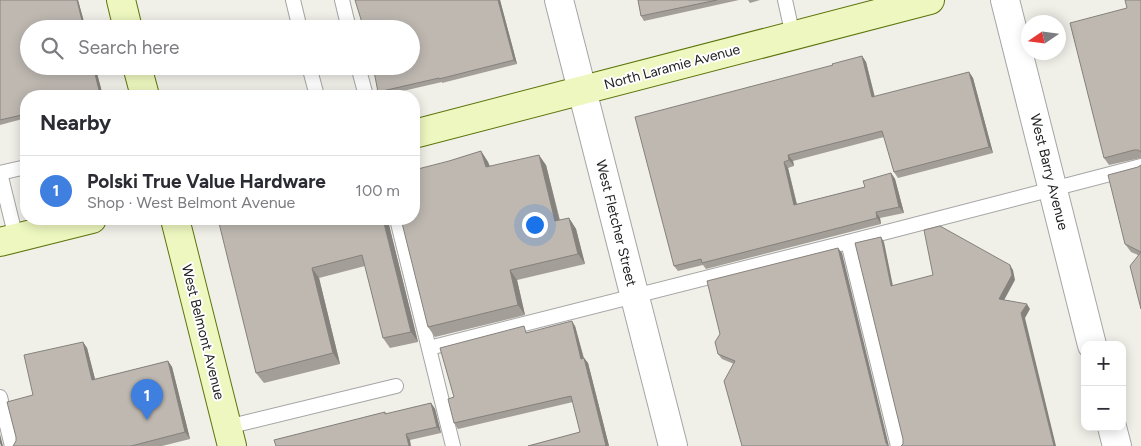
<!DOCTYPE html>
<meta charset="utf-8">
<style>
body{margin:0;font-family:Figtree,sans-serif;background:#f2f2f3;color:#2b2b33}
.controls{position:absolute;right:15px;bottom:15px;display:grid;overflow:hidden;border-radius:10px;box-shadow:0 2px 12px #0003}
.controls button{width:45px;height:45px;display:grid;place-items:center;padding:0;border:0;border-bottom:1px solid #e1e1e2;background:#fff;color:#2b2b33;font:25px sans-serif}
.compass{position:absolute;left:1021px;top:15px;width:45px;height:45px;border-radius:50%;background:#fff;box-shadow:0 2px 12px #0003;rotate:257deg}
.you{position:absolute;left:534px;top:224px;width:18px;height:18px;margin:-12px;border:4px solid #fff;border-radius:50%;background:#1a73e8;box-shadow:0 0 0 8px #1a73e833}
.badge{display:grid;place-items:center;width:32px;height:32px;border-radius:50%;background:#c7210a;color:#fff;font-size:16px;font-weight:700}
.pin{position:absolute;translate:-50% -41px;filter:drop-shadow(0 1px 2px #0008)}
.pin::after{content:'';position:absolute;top:26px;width:18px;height:15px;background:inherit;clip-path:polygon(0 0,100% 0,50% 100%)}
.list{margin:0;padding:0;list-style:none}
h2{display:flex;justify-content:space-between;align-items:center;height:65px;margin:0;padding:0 20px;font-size:21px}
h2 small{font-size:16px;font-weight:400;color:#7c7c81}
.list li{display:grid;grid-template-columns:32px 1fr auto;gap:15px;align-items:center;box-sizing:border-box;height:70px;padding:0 20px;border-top:1px solid #e1e1e2}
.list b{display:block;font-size:19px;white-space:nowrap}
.list p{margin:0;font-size:16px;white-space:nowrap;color:#7c7c81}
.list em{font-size:16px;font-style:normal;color:#7c7c81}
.icon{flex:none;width:28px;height:28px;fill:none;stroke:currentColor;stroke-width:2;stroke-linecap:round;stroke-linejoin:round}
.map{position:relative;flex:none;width:1141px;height:446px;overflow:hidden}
.search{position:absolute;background:#fff;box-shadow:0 2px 12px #0003;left:20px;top:20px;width:400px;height:55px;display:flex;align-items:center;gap:12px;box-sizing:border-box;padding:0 18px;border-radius:28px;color:#7c7c81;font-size:19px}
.panel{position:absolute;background:#fff;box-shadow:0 2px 12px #0003;left:20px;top:90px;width:400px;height:135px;border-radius:20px}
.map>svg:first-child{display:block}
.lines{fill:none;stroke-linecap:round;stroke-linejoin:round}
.lane-casing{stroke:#a5a5a5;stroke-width:16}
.street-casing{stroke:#a5a5a5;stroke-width:30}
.secondary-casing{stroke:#5c750b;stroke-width:30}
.lane{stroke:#fff;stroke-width:14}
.street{stroke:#fff;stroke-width:28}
.secondary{stroke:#edf7bf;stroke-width:28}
.wall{fill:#a39e98}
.shaded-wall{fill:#85817c}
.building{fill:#beb8b1;stroke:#85817c}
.labels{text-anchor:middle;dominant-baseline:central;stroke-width:4;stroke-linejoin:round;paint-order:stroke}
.street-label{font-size:14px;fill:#212121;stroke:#fff}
</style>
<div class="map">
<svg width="1141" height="446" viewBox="0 0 1141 446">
<rect width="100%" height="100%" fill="#f0efe8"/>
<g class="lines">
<g class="lane-casing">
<g id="lane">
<path d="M293,0l7,29"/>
<path d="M342,0l7,29"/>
<path d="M785,0l8,36"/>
<path d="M309,66l8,30"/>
<path d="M358,66l8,30"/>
<path d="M397,219l56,227"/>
<path d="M16,238l-16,-65 26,-6"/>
<path d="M848,242l50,204"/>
<path d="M429,348l419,-106 293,-76"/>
<path d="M0,397l12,49"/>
<path d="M227,427l169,-41"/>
</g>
</g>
<g class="street-casing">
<g id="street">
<path d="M559,0l114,446"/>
<path d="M1005,0l87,345"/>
<path d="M1112,427l5,19"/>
</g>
</g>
<g class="secondary-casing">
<g id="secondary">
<path d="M121,0l7,29"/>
<path d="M137,66l8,30"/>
<path d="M414,134l516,-134"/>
<path d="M175,219l57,227"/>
<path d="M0,242l92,-23"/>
</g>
</g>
<use href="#lane" class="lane"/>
<use href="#street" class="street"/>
<use href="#secondary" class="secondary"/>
</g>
<g class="wall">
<path d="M0,0h78l25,96h-77v22l-26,7z"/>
<path d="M355,0h145l17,64 -75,19v-1l-61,14 -3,-4 33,-26z"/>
<path d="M638,0h101l-95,21 -3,-5z"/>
<path d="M748,0h12l-10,3z"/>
<path d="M1141,0v158l-32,7 -5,-7 23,-150z"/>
<path d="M862,56l4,6 9,35 94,-25 4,6 20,75 -95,25 -4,-6 -10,-35 -91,24 1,5 -6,2 9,36 68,-17 26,-14 4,6 9,34 -24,5 1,6 -175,45 -3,-4 -25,6 -4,-5 159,-201z"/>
<path d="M481,151l7,11 2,4 56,-1 14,55 9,-2 7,11 9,35 -68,16 8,35 -90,22 -7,-10 21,-166z"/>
<path d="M1141,165v144l-3,-54 -7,-3 -6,-8 13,-77z"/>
<path d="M220,219h169l-1,2 30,121 -28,6 -7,-10 -18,-72 -46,12 21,86 -76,19 -8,-10z"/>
<path d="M842,253l-108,111 -12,-5 -4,-5z"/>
<path d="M575,326l9,32 4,5 21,83h-81l52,-14 -7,-30 -115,27 -4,-6v-26l74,-65z"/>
<path d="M83,342l4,6 8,31 73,-18 4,6 18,72 -28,7h-149l3,-5 17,-46z"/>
<path d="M431,403l4,6 6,24 -31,7h-136l111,-28 1,2z"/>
</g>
<g class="shaded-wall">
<path d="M77,0h1l8,29h-2z"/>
<path d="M498,0h2l17,64 -3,-4z"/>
<path d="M862,56l4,6 10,41 -4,-6z"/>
<path d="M93,66h2l8,30 -3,-2z"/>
<path d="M969,72l4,6 20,75 -4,-6z"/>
<path d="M481,151l7,11 5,15 -7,-10z"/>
<path d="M539,155l7,10 16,66 -7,-10z"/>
<path d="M788,155l5,6 1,5 -5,-6z"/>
<path d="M784,162l4,6 10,42 -4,-5z"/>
<path d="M891,173l4,6 9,34 -5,-6z"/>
<path d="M876,212l4,6 1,6 -4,-6z"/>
<path d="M569,218l7,11 9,35 -7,-10z"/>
<path d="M383,219h6l-1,2 30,121 -7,-10z"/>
<path d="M881,237l3,5 10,49 -3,-5z"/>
<path d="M838,248l4,5 47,193h-1l-2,-3z"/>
<path d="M1010,265l3,5 2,10 -13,24 -3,-5z"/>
<path d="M312,268l7,10 21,86 -7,-11z"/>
<path d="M510,270l7,10 8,35 -7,-10z"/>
<path d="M1027,304l3,5 -5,9 31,128h-2l-33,-133z"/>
<path d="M572,321l3,5 10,38 -4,-5z"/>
<path d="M83,342l4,6 10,39 -5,-7z"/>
<path d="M584,358l4,5 21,83h-3z"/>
<path d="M168,361l4,6 18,72 -5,-7z"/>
<path d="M431,403l4,6 6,24 -4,-6z"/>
<path d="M0,434l3,12h-2l-1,-3z"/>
<path d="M406,434l4,6 1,6h-2z"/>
</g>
<g class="building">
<path d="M0,0h77l7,29h-55v37h64l7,28 -9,2h-65v18l-26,6z"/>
<path d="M355,0h143l16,60 -75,19v-1l-61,14 -5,-26h38v-37h-47z"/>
<path d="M638,0h79l-76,16z"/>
<path d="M1125,0h16v152l-3,-2h-4l-30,8 -34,-135 57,-15z"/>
<path d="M862,56l10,41 97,-25 20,75 -95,25 -12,-41 -94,24 1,5 -5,2 10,43 71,-18 -2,-6 28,-8 8,34 -23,5 1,6 -175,45 -1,-4 -27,7 -39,-149 198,-52 -1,-1z"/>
<path d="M481,151l5,16 53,-12 16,66 14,-3 9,36 -68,16 8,35 -90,22 -27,-108h13v-49l35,-9z"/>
<path d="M1141,165v144l-11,-43 11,-14 -16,-8 -17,-69 30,-8z"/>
<path d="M218,219h165l28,113 -28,6 -21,-83 -50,13 21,85 -77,20z"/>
<path d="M940,226l70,39 2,10 -13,24 28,5 -6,9 33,133h-153l2,-2v-5l-48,-196 26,-6 10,49 42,-11 -9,-45z"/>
<path d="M838,248l48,195 2,3h-146l-18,-65 11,-20 -17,-7 -3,-12 5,-8 -13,-53z"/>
<path d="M572,321l9,38 3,-1 22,88h-78l52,-14 -9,-36 -117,27 -6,-24 6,-2 -14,-49 84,-22 2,7z"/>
<path d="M83,342l9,38 76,-19 17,71 -54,14h-118l3,-5v-4l-9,-35 26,-7 -9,-40z"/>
<path d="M431,403l6,24 -31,7 3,12h-133l-2,-6 111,-28v2z"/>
</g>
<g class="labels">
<g class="street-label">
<text transform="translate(672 67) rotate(-15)">North Laramie Avenue</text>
<text transform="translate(1049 172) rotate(76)">West Barry Avenue</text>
<text transform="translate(616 223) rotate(76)">West Fletcher Street</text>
<text transform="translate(203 332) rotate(76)">West Belmont Avenue</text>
</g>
</g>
</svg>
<div class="controls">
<button>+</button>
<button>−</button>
</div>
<svg class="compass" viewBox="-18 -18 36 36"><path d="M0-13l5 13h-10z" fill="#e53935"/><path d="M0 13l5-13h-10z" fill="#7c7c81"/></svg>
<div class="you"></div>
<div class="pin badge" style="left:147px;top:420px;background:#3f7fe0">1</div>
<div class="search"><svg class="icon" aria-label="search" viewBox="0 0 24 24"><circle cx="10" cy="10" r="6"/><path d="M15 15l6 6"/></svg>Search here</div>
<section class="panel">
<h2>Nearby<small></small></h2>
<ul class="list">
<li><span class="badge" style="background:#3f7fe0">1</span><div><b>Polski True Value Hardware</b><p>Shop · West Belmont Avenue</p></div><em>100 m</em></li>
</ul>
</section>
</div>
